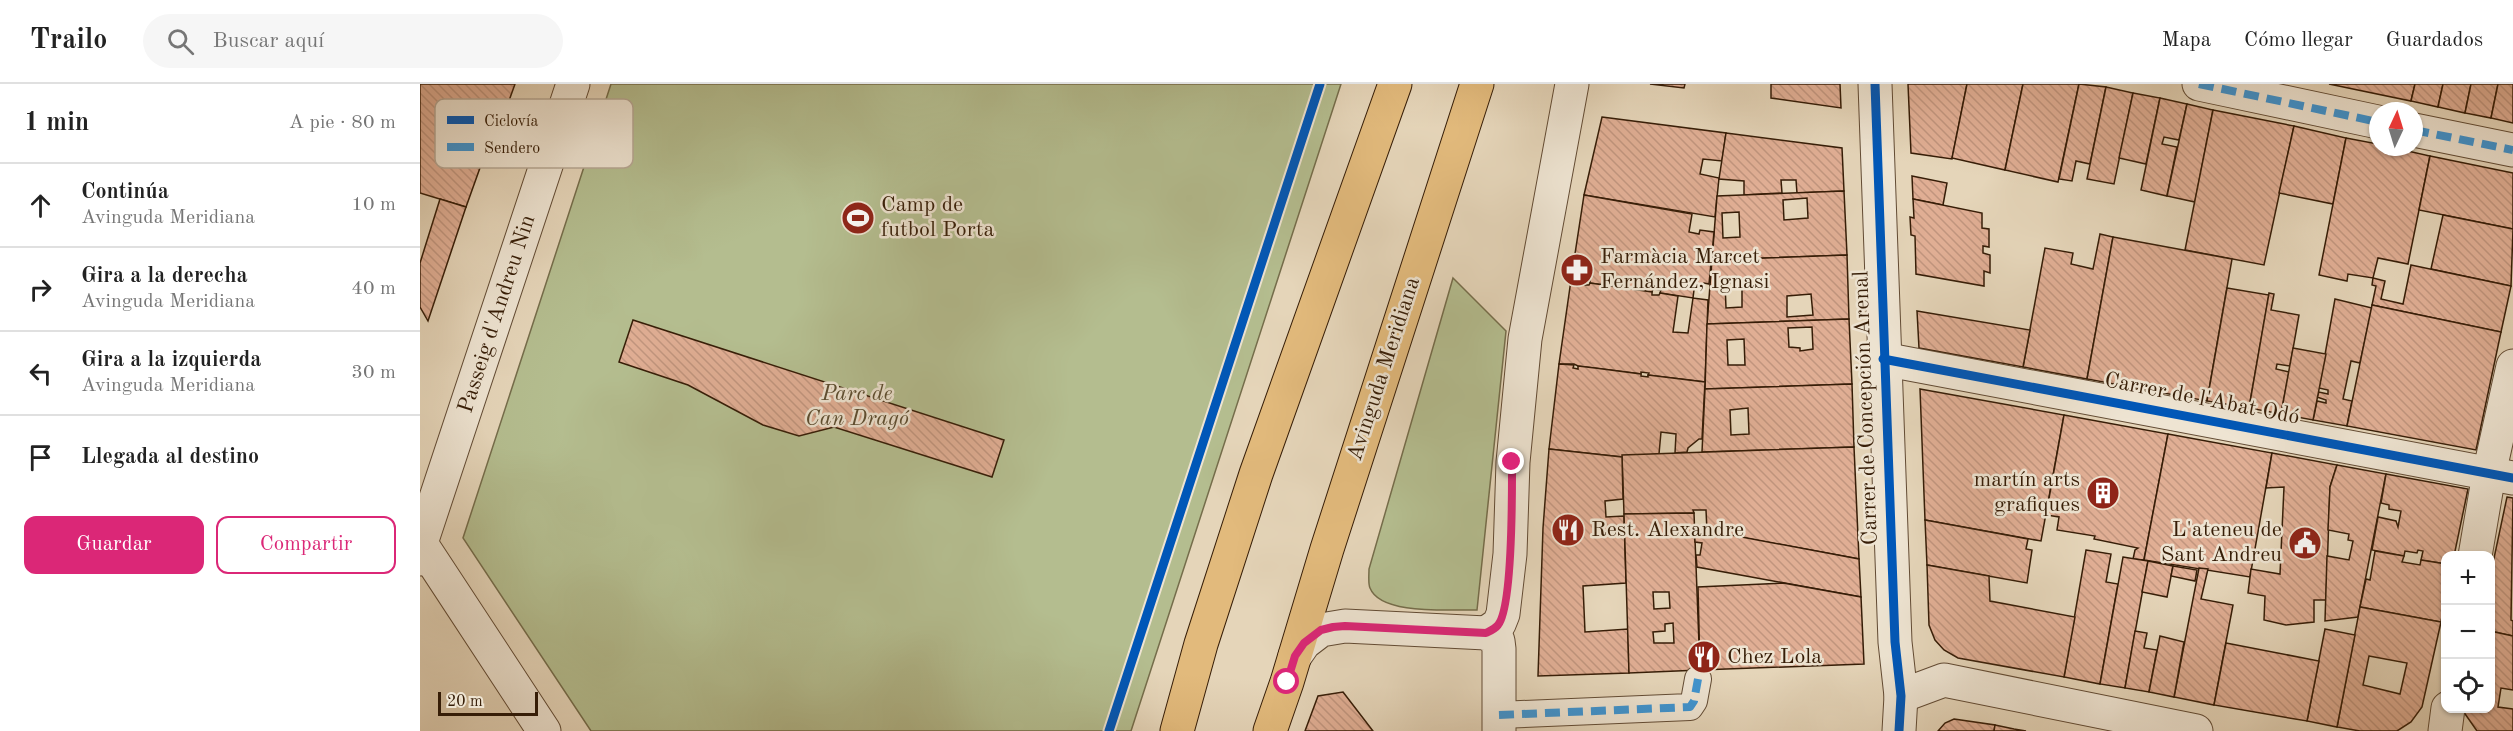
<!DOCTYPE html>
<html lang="es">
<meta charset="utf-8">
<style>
body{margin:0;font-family:"Old Standard TT",serif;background:#f6f6f6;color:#222}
.controls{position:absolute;right:18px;bottom:18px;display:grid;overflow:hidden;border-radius:12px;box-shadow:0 2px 4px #0004}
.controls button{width:54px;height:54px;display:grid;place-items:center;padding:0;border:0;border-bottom:2px solid #e0e0e0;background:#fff;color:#222;font:30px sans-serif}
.compass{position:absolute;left:1949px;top:18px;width:54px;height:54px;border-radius:50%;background:#fff;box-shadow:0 2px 4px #0004;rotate:4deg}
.scale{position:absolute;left:18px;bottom:15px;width:100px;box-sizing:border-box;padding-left:6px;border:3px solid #361d07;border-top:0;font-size:16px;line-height:21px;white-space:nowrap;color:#361d07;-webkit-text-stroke:4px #eee4d2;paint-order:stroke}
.stop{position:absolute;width:18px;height:18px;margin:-14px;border:4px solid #db2777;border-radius:50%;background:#fff}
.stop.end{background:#db2777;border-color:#fff;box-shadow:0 2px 6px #0008}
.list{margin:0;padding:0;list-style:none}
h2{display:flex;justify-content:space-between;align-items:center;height:78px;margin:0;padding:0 24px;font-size:26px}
h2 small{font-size:20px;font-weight:400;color:#767676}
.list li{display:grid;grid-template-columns:39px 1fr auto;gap:18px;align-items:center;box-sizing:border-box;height:84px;padding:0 24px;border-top:2px solid #e0e0e0}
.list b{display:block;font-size:22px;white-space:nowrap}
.list p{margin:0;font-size:20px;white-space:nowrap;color:#767676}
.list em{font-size:20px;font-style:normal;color:#767676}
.actions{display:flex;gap:12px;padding:18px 24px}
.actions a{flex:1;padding:14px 0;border:2px solid #db2777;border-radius:12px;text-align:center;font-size:21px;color:#db2777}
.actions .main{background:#db2777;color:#fff}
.icon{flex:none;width:33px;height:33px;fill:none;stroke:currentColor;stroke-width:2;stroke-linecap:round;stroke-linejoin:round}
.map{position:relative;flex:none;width:2093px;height:647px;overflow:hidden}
header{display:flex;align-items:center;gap:36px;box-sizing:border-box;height:84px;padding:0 30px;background:#fff;border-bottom:2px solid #e0e0e0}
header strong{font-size:28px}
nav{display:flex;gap:33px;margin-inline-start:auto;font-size:21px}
.search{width:420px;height:54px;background:#f6f6f6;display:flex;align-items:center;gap:15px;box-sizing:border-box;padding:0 21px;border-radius:33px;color:#767676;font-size:22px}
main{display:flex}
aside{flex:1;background:#fff}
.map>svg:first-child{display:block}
.green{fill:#b4bd8f;stroke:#756d4b;stroke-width:1.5}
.building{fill:url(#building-back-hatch);stroke:#361d07;stroke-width:1.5;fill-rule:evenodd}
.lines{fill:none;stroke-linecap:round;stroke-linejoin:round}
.pedestrian-casing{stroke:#624b34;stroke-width:28}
.minor-casing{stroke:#624b34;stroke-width:35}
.primary-casing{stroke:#361d07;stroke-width:35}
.pedestrian{stroke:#eee4d2;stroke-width:26}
.minor{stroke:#eee4d2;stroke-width:33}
.primary{stroke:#e2ba7c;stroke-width:33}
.quiet{stroke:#3e94d1;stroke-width:8;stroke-dasharray:15 8;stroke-linecap:butt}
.cycleway-casing{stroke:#eee4d2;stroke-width:13}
.cycleway{stroke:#0057b8;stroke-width:9}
.route{stroke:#db2777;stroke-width:8}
.labels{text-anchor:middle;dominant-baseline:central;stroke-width:5;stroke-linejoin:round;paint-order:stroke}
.poi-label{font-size:22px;fill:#361d07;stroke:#eee4d2;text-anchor:start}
.street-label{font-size:22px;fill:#361d07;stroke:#eee4d2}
.park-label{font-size:22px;font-style:italic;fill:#5c4d30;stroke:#eee4d2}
.key{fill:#eee4d2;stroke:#b7a895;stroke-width:1.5}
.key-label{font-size:16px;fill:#361d07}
</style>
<header>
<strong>Trailo</strong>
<div class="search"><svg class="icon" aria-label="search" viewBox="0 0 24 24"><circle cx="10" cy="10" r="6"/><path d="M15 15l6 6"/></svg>Buscar aquí</div>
<nav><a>Mapa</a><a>Cómo llegar</a><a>Guardados</a></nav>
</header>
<main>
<aside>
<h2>1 min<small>A pie · 80 m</small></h2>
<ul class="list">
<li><svg class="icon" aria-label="ahead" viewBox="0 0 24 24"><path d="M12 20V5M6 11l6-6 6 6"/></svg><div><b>Continúa</b><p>Avinguda Meridiana</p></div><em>10 m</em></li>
<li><svg class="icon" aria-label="right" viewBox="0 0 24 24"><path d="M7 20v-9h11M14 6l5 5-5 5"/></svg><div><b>Gira a la derecha</b><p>Avinguda Meridiana</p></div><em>40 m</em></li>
<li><svg class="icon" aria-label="left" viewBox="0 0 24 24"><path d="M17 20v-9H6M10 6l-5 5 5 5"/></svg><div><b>Gira a la izquierda</b><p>Avinguda Meridiana</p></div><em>30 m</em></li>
<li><svg class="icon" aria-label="arrive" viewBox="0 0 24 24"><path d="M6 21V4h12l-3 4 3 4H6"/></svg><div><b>Llegada al destino</b></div></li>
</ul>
<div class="actions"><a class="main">Guardar</a><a>Compartir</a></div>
</aside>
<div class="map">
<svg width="2093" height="647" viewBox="0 0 2093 647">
<defs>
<pattern id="building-back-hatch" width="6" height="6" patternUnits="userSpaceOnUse" patternTransform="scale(1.5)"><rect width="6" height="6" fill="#e0ae94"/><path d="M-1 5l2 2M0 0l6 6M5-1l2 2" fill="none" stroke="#c1957e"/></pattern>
</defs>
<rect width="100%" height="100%" fill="#e5d5b9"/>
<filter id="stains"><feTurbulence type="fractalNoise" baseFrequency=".00333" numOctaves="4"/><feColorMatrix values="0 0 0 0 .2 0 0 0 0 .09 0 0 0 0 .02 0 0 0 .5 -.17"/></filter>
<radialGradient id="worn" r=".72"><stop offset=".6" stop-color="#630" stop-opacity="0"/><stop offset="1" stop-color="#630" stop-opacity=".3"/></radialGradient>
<g class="green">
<path d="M191,0h730l-210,647h-540l-128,-193z"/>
<path d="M1033,194l53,53 -29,279c-25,-1 -96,6 -107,-22 -2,-4 -1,-13 -1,-19z"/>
</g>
<g class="building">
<path d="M0,0h95l-9,25h-5l-35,98 -46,-14z"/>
<path d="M1230,0h35l-1,4z"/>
<path d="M1351,0h69l1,24 -70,-10z"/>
<path d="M1488,0h59l-15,75 -41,-6z"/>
<path d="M1547,0h56l-18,86 -53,-12z"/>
<path d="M1603,0h56l-21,98 -53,-12z"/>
<path d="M1659,0l27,3 -16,77 -14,-3 -4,20 -13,-2z"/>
<path d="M1909,0h86l-4,17z"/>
<path d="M1995,0h28l-5,23 -27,-6z"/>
<path d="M2023,0h28l-6,29 -27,-6z"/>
<path d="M2051,0h27l-7,34 -26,-5z"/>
<path d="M2078,0h15v39l-22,-5z"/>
<path d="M1686,3l27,6 -19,91 -27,-5z"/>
<path d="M1713,9l27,5 -14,66 -27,-6z"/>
<path d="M1740,14l27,6 -8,36 -15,-3 -2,7 15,3 -10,49 -26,-6z"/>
<path d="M1767,20l26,6 -18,92 -28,-6z"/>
<path d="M1793,26l81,16 -30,139 -79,-15z"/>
<path d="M1182,33l124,16 -4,28 -19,-2 -3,15 19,4 -4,39 -131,-22z"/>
<path d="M1874,42l52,12 -13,66 -54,-11z"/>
<path d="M1306,49l116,15 2,43 -47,2 -1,-13h-15l1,13 -38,2v-14l-25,-2z"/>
<path d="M1926,54l32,6v3h12l40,9 -22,108 -30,-6 -5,20 -25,-4 -1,7 -28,-6z"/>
<path d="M2010,72l83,17v56l-94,-19z"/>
<path d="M1492,92l35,7 -4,22 -30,-6z"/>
<path d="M1424,107l3,64 -135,5 5,-64zM1387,114l1,20 -24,2 -1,-20zM1319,128l1,25 -17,1 -1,-25z"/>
<path d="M1164,111l108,19 -3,18 10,2 1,-4 14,2 -5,52 -5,-1 -10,7 -1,8 -33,-5 1,-3 -8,-1 -1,3 -62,-9v-3h-19z"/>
<path d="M20,115l26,8 -38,114 -8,-14v-44z"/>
<path d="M1493,115l69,14v15l7,1v18l-6,-1v7l7,2v18l-6,-2v15l-68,-12 -1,-38 -4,-1 -1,-18 4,1z"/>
<path d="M2023,131l70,14 -2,57 -80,-17z"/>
<path d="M1680,150l13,3 -26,142 -64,-12 22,-119 28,5 -2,11 22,5z"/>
<path d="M1693,153l119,22 -25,142 -120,-22z"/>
<path d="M1427,171l2,64 -142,5 5,-64zM1305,199h17v24l-16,1zM1391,210l2,21 -26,2v-21z"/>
<path d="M1991,181l100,21 -10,46 -129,-27 4,-19 -4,-1 1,-7 12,3 -4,18 22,5z"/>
<path d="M1151,196l14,2v3h4l1,-2 62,9v3h7l1,-2 18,3 -5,36 15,1 5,-35 15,2 -3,82 -57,-7 1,-2 -8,-1v2l-63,-8 -4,-2h-15z"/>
<path d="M1807,204l42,7 -20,113 -42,-7z"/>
<path d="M1849,209l5,1 -3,16 28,5 -9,51 -13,-2 -1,5 13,3 -8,42 -32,-6z"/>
<path d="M1915,215l37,9 -12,55 -9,-2 -8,38 9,2 -5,25 -34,-6 4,-19 9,2v-3l-9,-3 2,-5 9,2v-4l-9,-2z"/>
<path d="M1952,221l129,27 -25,118 -129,-24z"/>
<path d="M1497,227l113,19 -7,37 -104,-19z"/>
<path d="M1429,235l3,65 -147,5 2,-65zM1392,243l1,22 -13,2v-3l-11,-1 -1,-19zM1324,255l1,26h-17l-1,-25z"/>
<path d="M213,236l371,120 -12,37 -158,-50 -35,9 -36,-11 -75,-40 -69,-23z"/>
<path d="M1873,264l33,6 -13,66 -32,-6z"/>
<path d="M1139,280l15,1 -1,3 5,1v-3l17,2 46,6v2l7,1v-2l57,7 -3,57h-3l-11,9 -1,4 -12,1 1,-19 -15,-2 -2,22 -37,3 -73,-8z"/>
<path d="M1432,300l2,63 -152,5 3,-63zM1328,324l1,26 -18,1 -1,-25z"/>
<path d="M1500,305l144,26 -23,126 -116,-21z"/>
<path d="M1644,331l104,19 -24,126 -11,-1 2,-9 3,-2 -44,-9 1,-3 -38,-6 2,-13 -13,-2z"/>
<path d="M1748,350l104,19 -22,124 -106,-17z"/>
<path d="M1434,363l5,112 -152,-28 -1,-21h-13l1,3 -70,1 -2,-59z"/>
<path d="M1129,365l73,8 1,42 -18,2 1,16 18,-1 2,67 -43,3 2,46 43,-3 1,44 -91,3 5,-148z"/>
<path d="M1852,369l65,12 -7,22 -4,113h-12v22l-28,3 -22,-5 1,-24 -17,-3 3,-24 29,5 4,-87 -18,1z"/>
<path d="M1917,381l49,9 -28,143 -33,4 2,-65 22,4 4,-19 -5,-1 1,-6 -21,-4 2,-43z"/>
<path d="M1966,390l82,15 -14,67h-8v8l-25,-4 2,-9 -5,-1 -1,3 -12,-2 -1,5 -32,-6 6,-33 18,4 2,6 3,-16 -12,-2v-4l-8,-2z"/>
<path d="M2087,413l6,1 -2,122 2,1v15l-23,-5v-54z"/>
<path d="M1274,429l6,157 -71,3 -5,-159zM1233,508h16l1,16 -16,1zM1253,539l1,20h-20l-1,-11 12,-1v-7z"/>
<path d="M1505,436l103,19 -2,10 6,1 -5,33 -100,-18z"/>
<path d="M1274,444l165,31 2,38 -164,-30 -1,-12h4l2,-12 -7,-1z"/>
<path d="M1666,466l25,4 -5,28 12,2 -18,100 -36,-7z"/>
<path d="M1955,467l29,5 -2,6 18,3 1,-5 25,4v34l-5,24 -81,-15 6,-28 4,1z"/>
<path d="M1703,473l25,4 -23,127 -25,-4z"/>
<path d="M1728,477l25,5 -6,31 -25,-5z"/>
<path d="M1507,481l62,11 1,25 85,16 -11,60 -106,-19 -14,-8 -9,-10 -6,-15z"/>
<path d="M1753,482l24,4 -2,11 -24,-5z"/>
<path d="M1779,484l9,1 -7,30 32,6 -19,100 -40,-8z"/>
<path d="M1363,499l78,14 3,67 -164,6 -2,-83z"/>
<path d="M1940,523l81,15 -19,85 -11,15 -14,9h-37l-23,-4zM1949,572l38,7 -7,31 -37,-9z"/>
<path d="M1905,545l30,6 -18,92 -30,-6z"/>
<path d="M1715,547l12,2 -3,15 13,2 -8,42 -24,-4z"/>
<path d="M2070,547l23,5v54l-12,-2 -3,19 15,2v22h-36l-14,-20v-3h27z"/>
<path d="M1740,552l24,6 -10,55 -25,-5z"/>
<path d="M1806,559l93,18 -12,60 -93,-16z"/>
<path d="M923,608l30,39h-68l13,-35z"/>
<path d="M1534,635l41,6 -1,6h-56l7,-8z"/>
<path d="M1575,641l19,4 12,2h-32z"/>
</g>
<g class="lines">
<g class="pedestrian-casing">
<path id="pedestrian" d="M1079,631l191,-8 4,-6 4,-22"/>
</g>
<g class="minor-casing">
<g id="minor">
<path d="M1455,0l20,558 6,54 -2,35"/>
<path d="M1779,0l179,38"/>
<path d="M1994,46l99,20"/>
<path d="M1463,275l630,119"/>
<path d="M0,458l124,189"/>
<path d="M2055,472l14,-82 24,-108"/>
<path d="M0,475l1,-16 152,-459"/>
<path d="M1066,549l13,-9 4,-10 7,-60 3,-92 12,-123 47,-255"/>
<path d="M875,572l9,-13 17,-13 24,-4 141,7 12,8 1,8v82"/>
<path d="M1481,612l43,-16 252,51"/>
<path d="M2025,647l3,-23"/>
</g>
</g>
<g class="primary-casing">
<g id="primary">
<path d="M757,647l24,-87 55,-170 139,-390"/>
<path d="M850,647l17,-49 40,-133 150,-465"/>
</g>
</g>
<use href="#pedestrian" class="pedestrian"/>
<use href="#minor" class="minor"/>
<use href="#primary" class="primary"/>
<g class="quiet">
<path d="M1779,0l179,38"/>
<path d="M1994,46l99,20"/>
<path d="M1079,631l191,-8 4,-6 4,-22"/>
</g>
<g class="cycleway-casing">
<g id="cycleway">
<path d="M1455,0l20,558 6,54 -2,35"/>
<path d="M1463,275l630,119"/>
<path d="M689,647l211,-647"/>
</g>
</g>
<use href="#cycleway" class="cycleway"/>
</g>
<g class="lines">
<path class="route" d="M867,598l8,-26 9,-13 17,-13 12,-3 12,-1 141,7c4,-2 9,-4 12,-8 15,-18 14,-134 14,-163"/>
</g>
<defs>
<g id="stadium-disc" transform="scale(1.725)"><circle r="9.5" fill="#8f2418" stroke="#eee4d2"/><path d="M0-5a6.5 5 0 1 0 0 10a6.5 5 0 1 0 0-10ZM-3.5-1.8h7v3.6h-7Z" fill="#fff"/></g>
<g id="pharmacy-disc" transform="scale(1.725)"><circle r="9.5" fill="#8f2418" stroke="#eee4d2"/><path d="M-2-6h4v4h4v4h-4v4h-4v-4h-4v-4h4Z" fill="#fff"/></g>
<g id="building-disc" transform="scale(1.725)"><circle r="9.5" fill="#8f2418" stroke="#eee4d2"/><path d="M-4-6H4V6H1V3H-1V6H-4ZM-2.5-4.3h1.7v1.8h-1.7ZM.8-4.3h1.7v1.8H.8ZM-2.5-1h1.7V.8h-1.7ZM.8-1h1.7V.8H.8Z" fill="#fff"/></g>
<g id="restaurant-disc" transform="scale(1.725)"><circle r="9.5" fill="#8f2418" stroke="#eee4d2"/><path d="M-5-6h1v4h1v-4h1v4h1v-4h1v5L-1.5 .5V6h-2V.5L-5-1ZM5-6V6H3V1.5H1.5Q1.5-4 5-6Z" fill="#fff"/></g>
<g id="civic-disc" transform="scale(1.725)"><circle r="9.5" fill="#8f2418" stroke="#eee4d2"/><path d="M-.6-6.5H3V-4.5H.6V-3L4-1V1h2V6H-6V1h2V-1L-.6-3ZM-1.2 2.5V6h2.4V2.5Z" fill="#fff"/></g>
</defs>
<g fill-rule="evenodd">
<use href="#stadium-disc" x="438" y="134"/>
<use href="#pharmacy-disc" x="1157" y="186"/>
<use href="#building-disc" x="1683" y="409"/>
<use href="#restaurant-disc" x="1148" y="446"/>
<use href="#civic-disc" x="1885" y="459"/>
<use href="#restaurant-disc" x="1284" y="573"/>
</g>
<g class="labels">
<g class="poi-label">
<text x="461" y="121">Camp de<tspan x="461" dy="25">futbol Porta</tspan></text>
<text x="1180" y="173">Farmàcia Marcet<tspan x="1180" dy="25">Fernández, Ignasi</tspan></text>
<text x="1660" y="396" text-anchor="end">martín arts<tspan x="1660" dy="25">grafiques</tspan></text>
<text x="1171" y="446">Rest. Alexandre</text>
<text x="1862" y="446" text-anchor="end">L'ateneu de<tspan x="1862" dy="25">Sant Andreu</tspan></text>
<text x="1307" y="573">Chez Lola</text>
</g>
<g class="street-label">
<text transform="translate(77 230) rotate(-72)">Passeig d'Andreu Nin</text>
<text transform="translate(964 285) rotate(-72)">Avinguda Meridiana</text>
<text transform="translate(1782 315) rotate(11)">Carrer de l'Abat Odó</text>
<text transform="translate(1446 324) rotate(-92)">Carrer de Concepción Arenal</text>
</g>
<g class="park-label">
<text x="437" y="310">Parc de<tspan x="437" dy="25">Can Dragó</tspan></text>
</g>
</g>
<rect x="15" y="15" width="198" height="69" rx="9" class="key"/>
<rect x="27" y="32" width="27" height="8" fill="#0057b8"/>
<rect x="27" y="59" width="27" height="8" fill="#3e94d1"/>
<g class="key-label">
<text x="64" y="42">Ciclovía</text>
<text x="64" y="69">Sendero</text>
</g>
<rect width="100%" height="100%" filter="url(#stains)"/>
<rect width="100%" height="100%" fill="url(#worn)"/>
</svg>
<div class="controls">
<button>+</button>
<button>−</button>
<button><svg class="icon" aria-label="locate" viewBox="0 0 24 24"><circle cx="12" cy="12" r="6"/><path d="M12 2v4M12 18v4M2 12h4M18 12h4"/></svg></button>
</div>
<svg class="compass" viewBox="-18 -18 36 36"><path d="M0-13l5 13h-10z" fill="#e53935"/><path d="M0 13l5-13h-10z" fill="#767676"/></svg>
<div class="scale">20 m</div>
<div class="stop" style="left:867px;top:598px"></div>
<div class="stop end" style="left:1092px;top:378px"></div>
</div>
</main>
